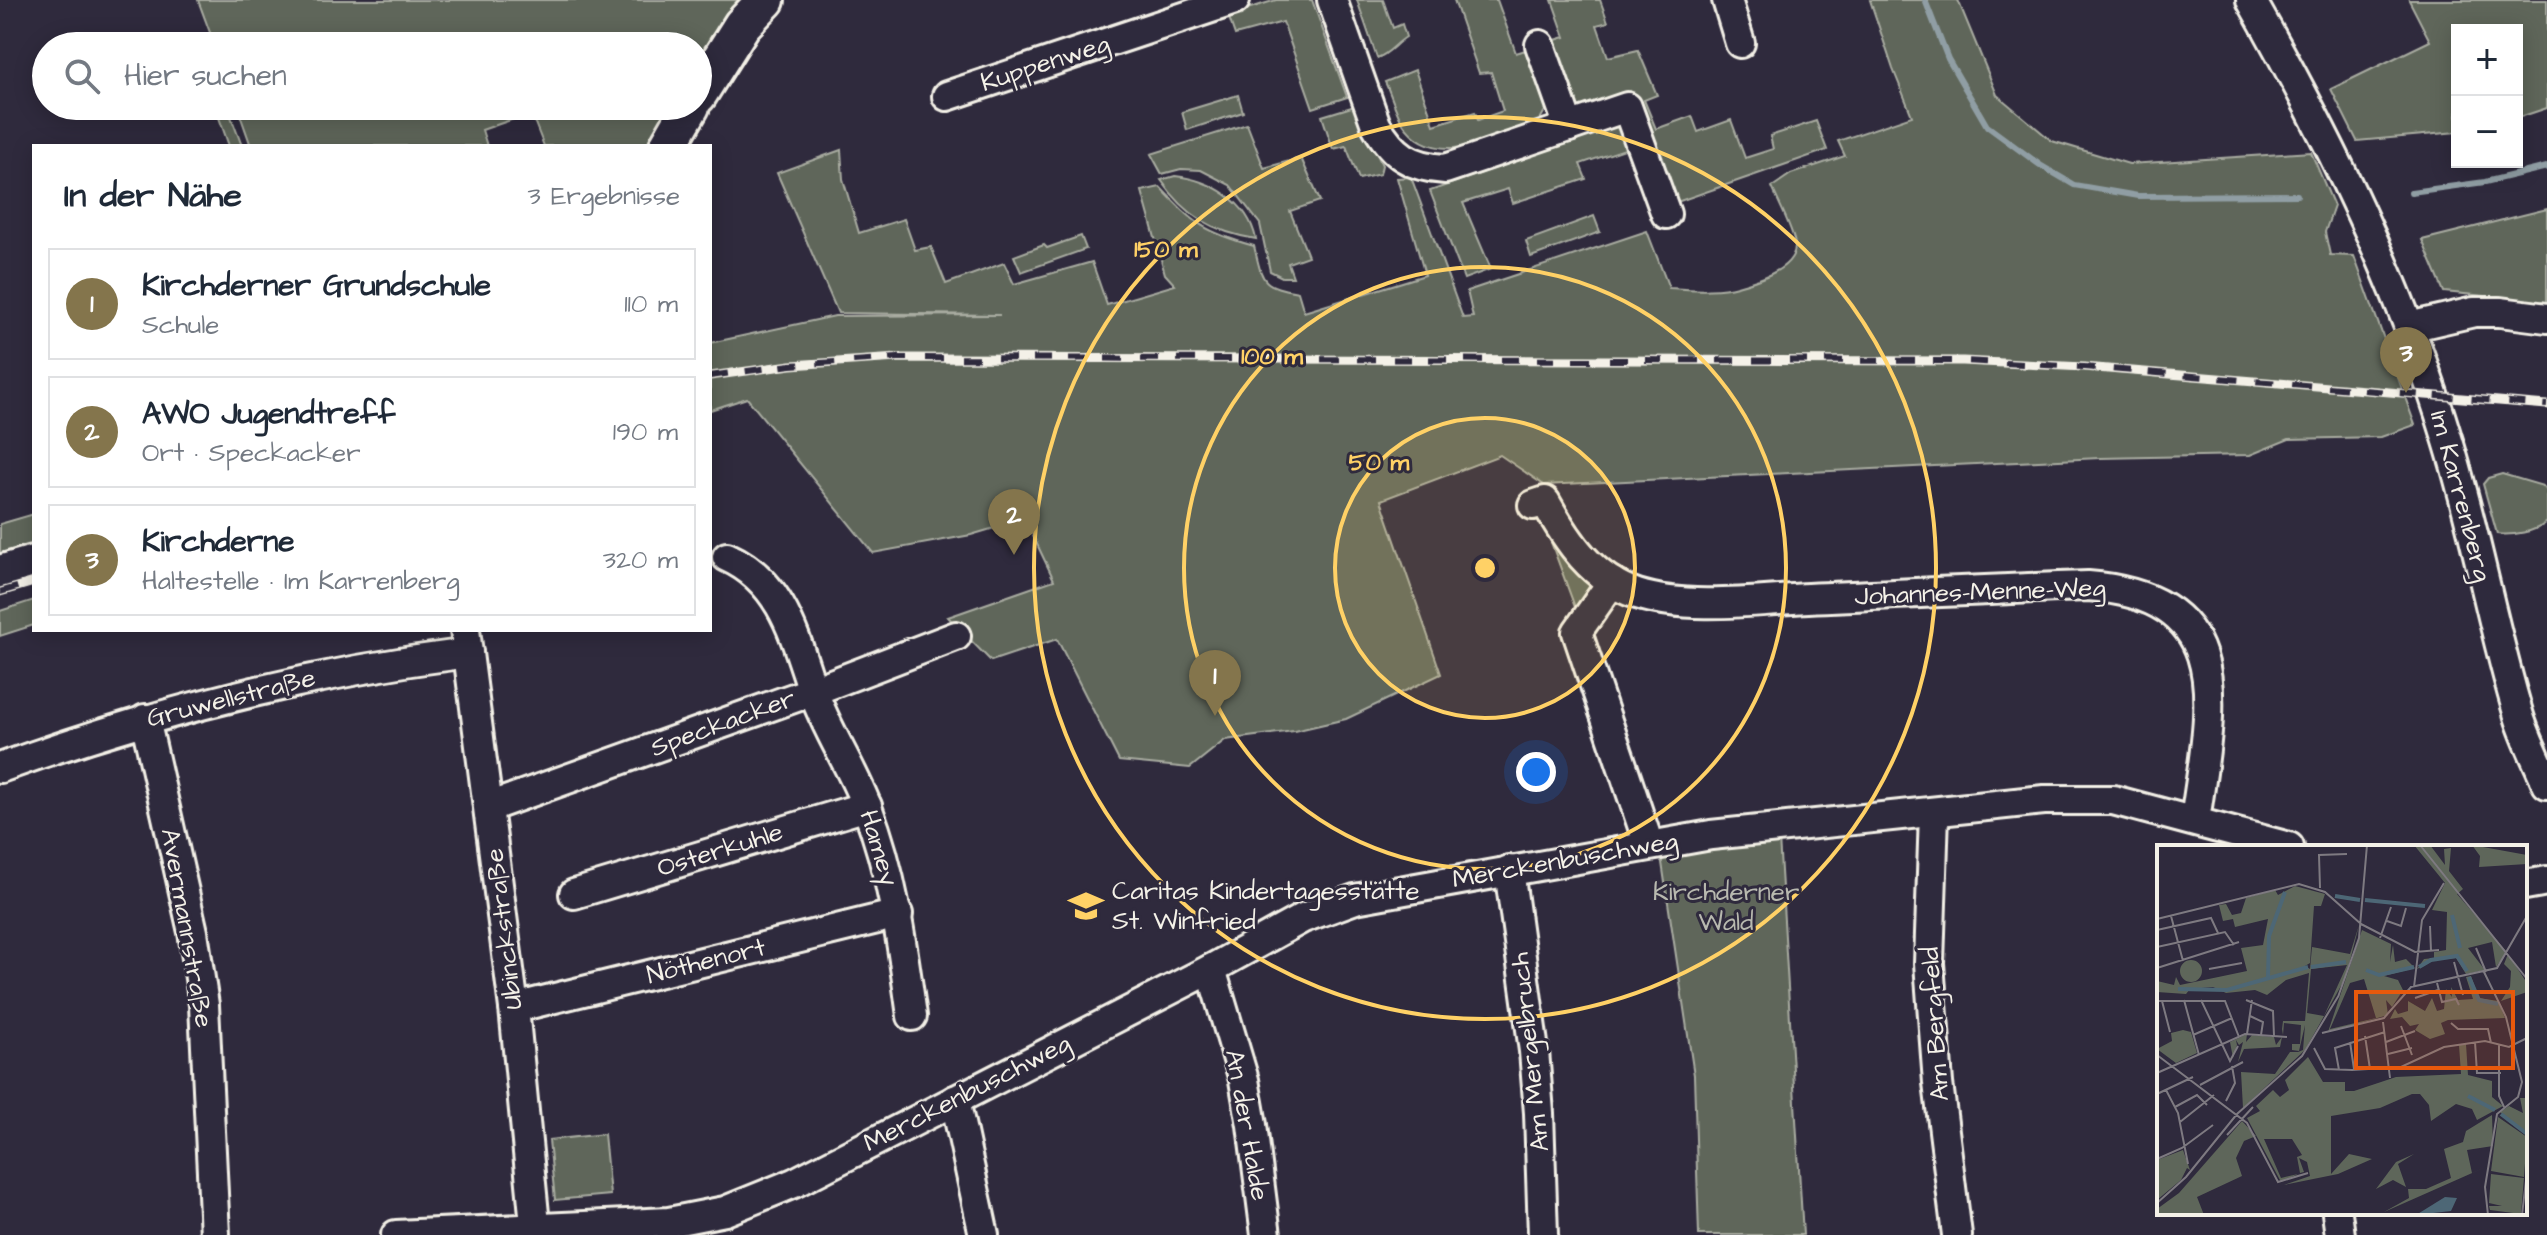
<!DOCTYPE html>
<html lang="de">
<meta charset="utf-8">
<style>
body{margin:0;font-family:"Architects Daughter",sans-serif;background:#f6f6f7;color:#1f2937}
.controls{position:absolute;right:24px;top:24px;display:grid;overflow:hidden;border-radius:0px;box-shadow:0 4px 20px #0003}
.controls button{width:72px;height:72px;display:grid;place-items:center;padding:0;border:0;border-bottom:2px solid #e0e1e3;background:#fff;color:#1f2937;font:40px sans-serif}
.you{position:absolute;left:1536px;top:772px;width:28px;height:28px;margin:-20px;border:6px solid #fff;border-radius:50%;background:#1a73e8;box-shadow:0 0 0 12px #1a73e833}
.badge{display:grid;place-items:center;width:52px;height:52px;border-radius:50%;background:#84754c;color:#fff;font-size:26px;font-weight:700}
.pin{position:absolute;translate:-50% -66px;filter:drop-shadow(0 2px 4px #0008)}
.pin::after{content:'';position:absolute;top:42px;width:28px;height:24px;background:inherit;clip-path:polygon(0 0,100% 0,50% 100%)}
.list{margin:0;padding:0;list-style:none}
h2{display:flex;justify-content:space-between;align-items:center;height:104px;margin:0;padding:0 32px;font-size:34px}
h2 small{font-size:26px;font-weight:400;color:#747a83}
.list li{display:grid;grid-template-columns:52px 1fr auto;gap:24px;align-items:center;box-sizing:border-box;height:112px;margin:0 16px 16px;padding:0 16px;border:2px solid #e0e1e3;border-radius:0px}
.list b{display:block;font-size:30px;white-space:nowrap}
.list p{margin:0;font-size:26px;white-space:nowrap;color:#747a83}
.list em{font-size:26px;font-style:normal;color:#747a83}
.icon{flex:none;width:44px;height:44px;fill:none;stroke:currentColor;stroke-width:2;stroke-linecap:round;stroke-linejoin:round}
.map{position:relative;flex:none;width:2547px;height:1235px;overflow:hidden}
.search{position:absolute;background:#fff;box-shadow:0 4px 20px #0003;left:32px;top:32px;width:680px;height:88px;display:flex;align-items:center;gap:20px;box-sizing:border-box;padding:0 28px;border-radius:44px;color:#747a83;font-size:30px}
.panel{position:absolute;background:#fff;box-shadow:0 4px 20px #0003;left:32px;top:144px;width:680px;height:488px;border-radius:0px}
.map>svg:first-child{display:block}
.green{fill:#5e665a;stroke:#a9aca1;stroke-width:2}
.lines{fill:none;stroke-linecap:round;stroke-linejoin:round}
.stream{stroke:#909ea4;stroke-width:6}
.minor-casing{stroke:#f4f1e8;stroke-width:34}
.major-casing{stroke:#f4f1e8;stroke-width:42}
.minor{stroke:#2f2a3d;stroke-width:28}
.major{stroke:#2f2a3d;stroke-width:36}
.rail-casing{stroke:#f4f1e8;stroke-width:9}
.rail{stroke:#2f2a3d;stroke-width:6;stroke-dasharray:18;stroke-linecap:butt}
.ring{fill:none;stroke:#ffd166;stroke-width:4}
.labels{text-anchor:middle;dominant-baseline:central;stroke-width:6;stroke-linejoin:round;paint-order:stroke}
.street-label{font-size:26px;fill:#f4f1e8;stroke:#2f2a3d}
.poi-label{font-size:26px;fill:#f4f1e8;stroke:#2f2a3d;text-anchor:start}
.park-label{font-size:26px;fill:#b8b9af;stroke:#2f2a3d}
.inset-river{fill:none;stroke:#4d6776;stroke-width:4}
.inset-road{fill:none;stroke:#7e7a81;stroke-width:2}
.view{fill:#e8590c;fill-opacity:0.15;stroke:#e8590c;stroke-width:4}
.inset-edge{fill:none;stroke:#f4f1e8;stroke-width:4}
.centre{fill:#ffd166;stroke:#2f2a3d;stroke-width:4}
.ring-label{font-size:24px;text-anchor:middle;font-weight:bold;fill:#ffd166;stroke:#2f2a3d;stroke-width:6;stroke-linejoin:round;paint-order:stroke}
</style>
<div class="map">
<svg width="2547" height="1235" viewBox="0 0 2547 1235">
<rect width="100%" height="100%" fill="#2f2a3d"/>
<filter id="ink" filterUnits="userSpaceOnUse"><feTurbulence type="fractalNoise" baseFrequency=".0125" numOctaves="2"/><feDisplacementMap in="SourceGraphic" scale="16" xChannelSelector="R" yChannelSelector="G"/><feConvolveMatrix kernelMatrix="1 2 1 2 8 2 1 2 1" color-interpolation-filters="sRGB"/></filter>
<g filter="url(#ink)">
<g class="green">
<path d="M198,0h540l-40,63v-17h-483z"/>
<path d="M1276,0h36l35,97 -34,11 -30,-86 -48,13 -7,-20z"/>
<path d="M1357,0h26l10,28 9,-4 4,13c-11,7 -17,17 -29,21z"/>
<path d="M1454,0h43l19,53 16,-5 18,54 -12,21c-43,14 -104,49 -136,-1 -7,-12 -11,-28 -17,-40l30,-12 19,55 41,-13 3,8 25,-9 -12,-39 -12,1z"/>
<path d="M1552,0h48l8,22 -11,3 11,32 30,-7 19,45 -13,5 12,29 36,-13 6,16 33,-12 14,38 28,-9 -3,-13 46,-15 11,29 -153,53 -44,-112 -59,19 -19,-69 13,-4z"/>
<path d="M1870,0h88l39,95 55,46 77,23 182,-12 23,54 -9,26 5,23 24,1 61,169 -34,12 -92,2 -39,16 -150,3 -556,27 -44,-30 -119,45 60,174 -95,45 -52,12 -69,9 -35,28 -71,-7 -62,-122 -66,22 -43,-44 106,-37 -29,-61 -54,16 -98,18 -126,-155 -37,12v-67l125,-27 165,-1 -162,-2 -61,-140 64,-23 2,29 16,54 45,-14 11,31 16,-3 15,37 58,-21 10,21 78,-22 15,43 68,-20 -10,-11 -23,-83 18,-4c35,37 44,45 94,59 9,36 6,39 44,46l6,20 121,-37 -28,-97 14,-1 52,141 10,-1 -6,-26 180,-60 22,57c22,1 47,4 68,-2 19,-5 59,-17 58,-41 -1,-14 -17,-43 -23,-58l19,-13 54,-18 -7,-15 74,-25 -19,-47z"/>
<path d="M2409,0h138v108l-30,10v-88h-60v102l-100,9 -26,-52 99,-48z"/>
<path d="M1238,95l5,17 -56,18 -5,-18z"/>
<path d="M215,106h12l15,40h-13z"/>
<path d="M237,106h434l-26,40h-101l-13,-33 -49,17 5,16h-236z"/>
<path d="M1355,106l27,59 -2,9 -21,5 -13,-33 -13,3 -11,-33z"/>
<path d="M1625,123l9,23 -54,18 6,15 -73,24 -5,-14 -45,14 28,66 -27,10 -34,-88z"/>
<path d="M1247,124l17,44 37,-10 19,43 -30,10 18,45 -20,7 5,14h-11l-12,-6 -10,-47 -30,-39 -29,-15 -20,-1 -19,5 -11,-20z"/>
<path d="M1175,176c36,4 73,25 81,63 -43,-7 -70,-23 -95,-59z"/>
<path d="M2547,209v93l-103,-10 -22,-52z"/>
<path d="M1594,216l6,16 -69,25 -5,-16z"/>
<path d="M1081,236l5,13 -65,23 -7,-16 30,-11 3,3z"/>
<path d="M2502,474l41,12 4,5v31c-11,10 -35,14 -50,12l-14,-50 5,-6z"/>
<path d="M34,514v37l-34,10v-37z"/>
<path d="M1557,540l36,45 -14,33 -28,-76z"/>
<path d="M34,600v25l-34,11v-25z"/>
<path d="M1779,838l24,397h-104l-5,-160 -33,-219z"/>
<path d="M604,1134l6,61 -55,5 -6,-60z"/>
</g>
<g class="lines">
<g class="stream">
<path d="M1925,0l23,59 39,67 53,39 34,20 64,11 159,-1"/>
<path d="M2411,192l74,-10 62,-15"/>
</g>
<g class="minor-casing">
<g id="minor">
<path d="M1332,0l44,125c17,30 35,42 69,44l182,-62 39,107"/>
<path d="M1727,0l13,43"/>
<path d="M2251,0c79,140 151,287 197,441 28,91 44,185 71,275 7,23 19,46 28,68"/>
<path d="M1540,45l29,82"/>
<path d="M947,96l288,-96"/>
<path d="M2409,327l65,-15h26l47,6"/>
<path d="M1533,505l12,-4c22,40 47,78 92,93 50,16 118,7 171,4 93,-4 187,-9 280,-12 154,12 122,125 107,235"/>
<path d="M727,557c56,25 68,81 86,134 14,40 39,76 54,116 26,68 35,137 45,209"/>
<path d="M1612,582l-35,50 72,213"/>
<path d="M465,630l49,378 22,227"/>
<path d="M145,719l48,213 11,73 11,230"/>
<path d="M0,768c152,-55 308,-95 468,-115"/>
<path d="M489,807l324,-116 143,-55"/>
<path d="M1934,813l-5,150 9,120 19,152"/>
<path d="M1509,870l25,181 5,62 4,122"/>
<path d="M2525,885l22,-4"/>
<path d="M574,894l293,-88"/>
<path d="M1211,969l33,111 8,45 14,110"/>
<path d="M514,1008l384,-94"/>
<path d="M955,1100l29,135"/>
<path d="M2337,1213l3,22"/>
<path d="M396,1235l273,-13 56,-11 69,-28 417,-214 92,-51 52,-19 356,-64 333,-35h69l176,47"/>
</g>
</g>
<g class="major-casing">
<g id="major">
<path d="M698,95l44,-70 24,-25"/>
<path d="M668,146l23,-40"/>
<path d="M0,574l34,-10"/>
</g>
</g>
<use href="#minor" class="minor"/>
<use href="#major" class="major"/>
<g class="rail-casing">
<g id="rail">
<path d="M710,376l81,-11 107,-7 1065,3 121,6 463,38"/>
<path d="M0,592l34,-10"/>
</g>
</g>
<use href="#rail" class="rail"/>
</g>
</g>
<circle cx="1485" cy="568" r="150" fill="#ffd166" fill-opacity=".12"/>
<g class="ring">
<circle cx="1485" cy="568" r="150"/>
<circle cx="1485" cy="568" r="301"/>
<circle cx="1485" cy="568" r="451"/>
</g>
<defs>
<g id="school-bare" transform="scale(2.76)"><path d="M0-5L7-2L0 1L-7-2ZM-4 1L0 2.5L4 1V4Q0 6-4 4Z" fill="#ffd166" stroke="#2f2a3d" stroke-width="2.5" paint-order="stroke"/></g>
</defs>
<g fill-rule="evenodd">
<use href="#school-bare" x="1086" y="906"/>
</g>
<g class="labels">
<g class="street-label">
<text transform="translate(1045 63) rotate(-18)">Kuppenweg</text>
<text transform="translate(2461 496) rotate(75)">Im Karrenberg</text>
<text transform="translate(1980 592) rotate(-2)">Johannes-Menne-Weg</text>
<text transform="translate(231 698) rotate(-14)">Gruwellstraße</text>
<text transform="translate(723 723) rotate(-20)">Speckacker</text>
<text transform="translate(879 848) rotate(73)">Hamey</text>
<text transform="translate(720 850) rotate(-17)">Osterkuhle</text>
<text transform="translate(1565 860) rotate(-10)">Merckenbuschweg</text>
<text transform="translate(187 928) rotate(80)">Avermannstraße</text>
<text transform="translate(504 929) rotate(-97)">Ubinckstraße</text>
<text transform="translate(706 961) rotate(-14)">Nöthenort</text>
<text transform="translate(1935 1024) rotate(-94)">Am Bergfeld</text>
<text transform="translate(1530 1052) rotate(-96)">Am Mergelbruch</text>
<text transform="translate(967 1093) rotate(-27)">Merckenbuschweg</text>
<text transform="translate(1247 1125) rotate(80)">An der Halde</text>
</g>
<g class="poi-label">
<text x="1112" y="891">Caritas Kindertagesstätte<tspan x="1112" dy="30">St. Winfried</tspan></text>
</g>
<g class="park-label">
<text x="1726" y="892">Kirchderner<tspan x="1726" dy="30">Wald</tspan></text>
</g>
</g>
<g transform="translate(2157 845)">
<rect width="370" height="370" fill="#2f2a3d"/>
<path d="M257,0h16l15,20 -1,-16 7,-1 -2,23 14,18 -6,5 50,58 -11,15 -4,-25 -24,6 17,22 -19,4 -10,-16 -22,2 -17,9 7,-10 10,-1v-6l12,-2 1,-38 -15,-2 13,-27zM315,0l55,10v9l-48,3 1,-11zM138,41l30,8 -4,12h-7l-4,57 -5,3 5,3 2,-22 38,7 9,-29 -13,52 -41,73 -62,58 -2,-36 34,2 15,-22h8l5,-2 2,-25 -6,26 -7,-1v-6h8l1,-19 -17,-2 -1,12 -1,-6 1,-8h22l4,-48 -23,7 -19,15 -12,-5 -29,3 -13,-6 -23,2 -4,5 -29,-2v-11l17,4 2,-8 4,8 67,-14 -6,-23 22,-3 5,-26 -33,8 -2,-8 -10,2 -4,-16 7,-1 6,11 9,-2 5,-15 29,-8 3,5zM190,120l-23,51 -17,-3 4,-44zM205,85l29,14 -1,18 3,-17 2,17 11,-3 9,9 -31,8 14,4 5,10 -11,17 -6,-7 2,15 -60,17zM207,134l12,39 -46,11 20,-46zM351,109l19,29v9l-26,9 9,-14 1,-16 -7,-7zM23 126a11 11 0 1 1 22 0a11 11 0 1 1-22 0ZM314,131l8,22 19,3 7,17 -57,2 -7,3 4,11 -15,5 -15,-9 4,-6 -9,2 -8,-9 -12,2 5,-10 3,5 10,-3v-10l17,10 7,-13 5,13 7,-2 2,-20 6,8 -1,-10 7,13 15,-1 -7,-22zM26,185l8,2 6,21 -21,10 -19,-14 15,-8 -1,-8zM90,189l-1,8 6,-7 22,2 2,8 6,-8 -2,10 -36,2 -6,13 5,-20 -4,3 -3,-5 1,5 -4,13 -3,-16zM309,199l2,31 24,6v16l11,9 -26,14 -5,-11 -16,-5 -25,17 -2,-16 -9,-11h-8l-32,14 -49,8v58l18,-20 23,5 -34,15 -54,11 26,-9 -3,-14 -8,-4 5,14 -4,1 -3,-16 5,-2 -10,-16h-28l17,39 17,-4 -17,8 -34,-64 13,-7 -4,-5 17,-16 7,7 9,-7 -4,-10 23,-23 15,25h22v9h9l42,-14 65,-3 -2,-29zM370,248v40l-27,-21 9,-6 14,7 -3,-15h7zM335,270l1,31 -26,4 5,23 16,-7 -104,46 25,-14 -1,-9h18l25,-11 -7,-29 19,-7 3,-11zM341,272l29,20 -3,40 -33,-6zM85,276l14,15 -12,5 -8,17 6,18 -45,21 7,18h-47v-6l22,-16zM26,305l7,20 -3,-2 -6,12 -24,20v-40zM257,309l-16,10 8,23 -13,-7 -17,9 20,-27zM334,329l33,4 -3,36 -31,-4 -1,-4h13l-13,-3z" fill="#5e665a" fill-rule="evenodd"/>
<path d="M288,352l12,1 -6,13 -35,4z" fill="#4d6776"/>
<path class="inset-river" d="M178,51l25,4M208,55l60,6M295,70l8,33M154,122l35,-5M262,122l12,-7 26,-4 10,15M209,125l13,5 35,-8M312,132l10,23 19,4M111,133l1,-42 16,-44M21,144l49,1 81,-23M311,251l27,14M344,269l26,20"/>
<path class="inset-road" d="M263,0l107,134M163,43l-1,-33 28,-1M14,71l12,45M0,74l142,-35 26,8 36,32M230,76l14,5 5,-18M204,79l54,28 24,-2M273,81l1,25M0,85l54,-12 7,15M223,93l11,-31M0,102l68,-15 9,13M319,103l10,24M297,117l9,33M0,123l82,-26M52,124l33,-6M327,127l22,45 16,65 -4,15 -21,17 -12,73 3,28M280,138l5,19 14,-3 3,6M257,142l8,-67 22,-37M181,152l21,-59 8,-93M258,153l23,-8M27,155l15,55M44,155l29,61 8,-15M89,155l27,11 1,25M0,156h68l14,36M5,156l8,31M93,171l13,6 -2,13M226,177l7,56M294,178l7,6h30l3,14M244,181l11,29M165,188l62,-15 27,-31 86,-19 30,-52M90,189l5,-34M36,190l39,-17M208,191l5,33M193,197l4,27M229,197l29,-11M318,197l2,31h24M342,200v51l5,11M157,203l11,21 27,1 49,-3 43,-20 41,-6 24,6 18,-9M231,209l24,-6M0,210l90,68 31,59 30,-9M182,225l-4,-22 50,-16M0,228l88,-39 42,3M43,240l43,-23M9,245l12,23 10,51M0,249l36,-17M69,256l9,-18 -3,-17M18,262l22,-12 10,10M23,277l34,-27M70,290l26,-28M0,314l25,-11 31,-23M0,358l29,-26 51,-63 65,-58 37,-61M365,370l5,-43"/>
<path class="view" d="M199,147h157v76h-157z"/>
<rect width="370" height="370" class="inset-edge"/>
</g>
<circle cx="1485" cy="568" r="12" class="centre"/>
<g class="ring-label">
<text x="1166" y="257">150 m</text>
<text x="1272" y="364">100 m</text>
<text x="1379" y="470">50 m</text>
</g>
</svg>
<div class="controls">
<button>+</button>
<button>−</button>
</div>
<div class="you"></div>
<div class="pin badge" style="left:1215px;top:716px">1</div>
<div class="pin badge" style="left:1014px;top:555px">2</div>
<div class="pin badge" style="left:2406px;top:393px">3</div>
<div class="search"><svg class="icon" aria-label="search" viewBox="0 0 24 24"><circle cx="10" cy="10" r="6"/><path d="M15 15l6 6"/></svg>Hier suchen</div>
<section class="panel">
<h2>In der Nähe<small>3 Ergebnisse</small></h2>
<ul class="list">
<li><span class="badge">1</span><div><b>Kirchderner Grundschule</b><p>Schule</p></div><em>110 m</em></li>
<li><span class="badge">2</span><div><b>AWO Jugendtreff</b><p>Ort · Speckacker</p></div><em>190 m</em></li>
<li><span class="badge">3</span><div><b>Kirchderne</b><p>Haltestelle · Im Karrenberg</p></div><em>320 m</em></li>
</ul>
</section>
</div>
